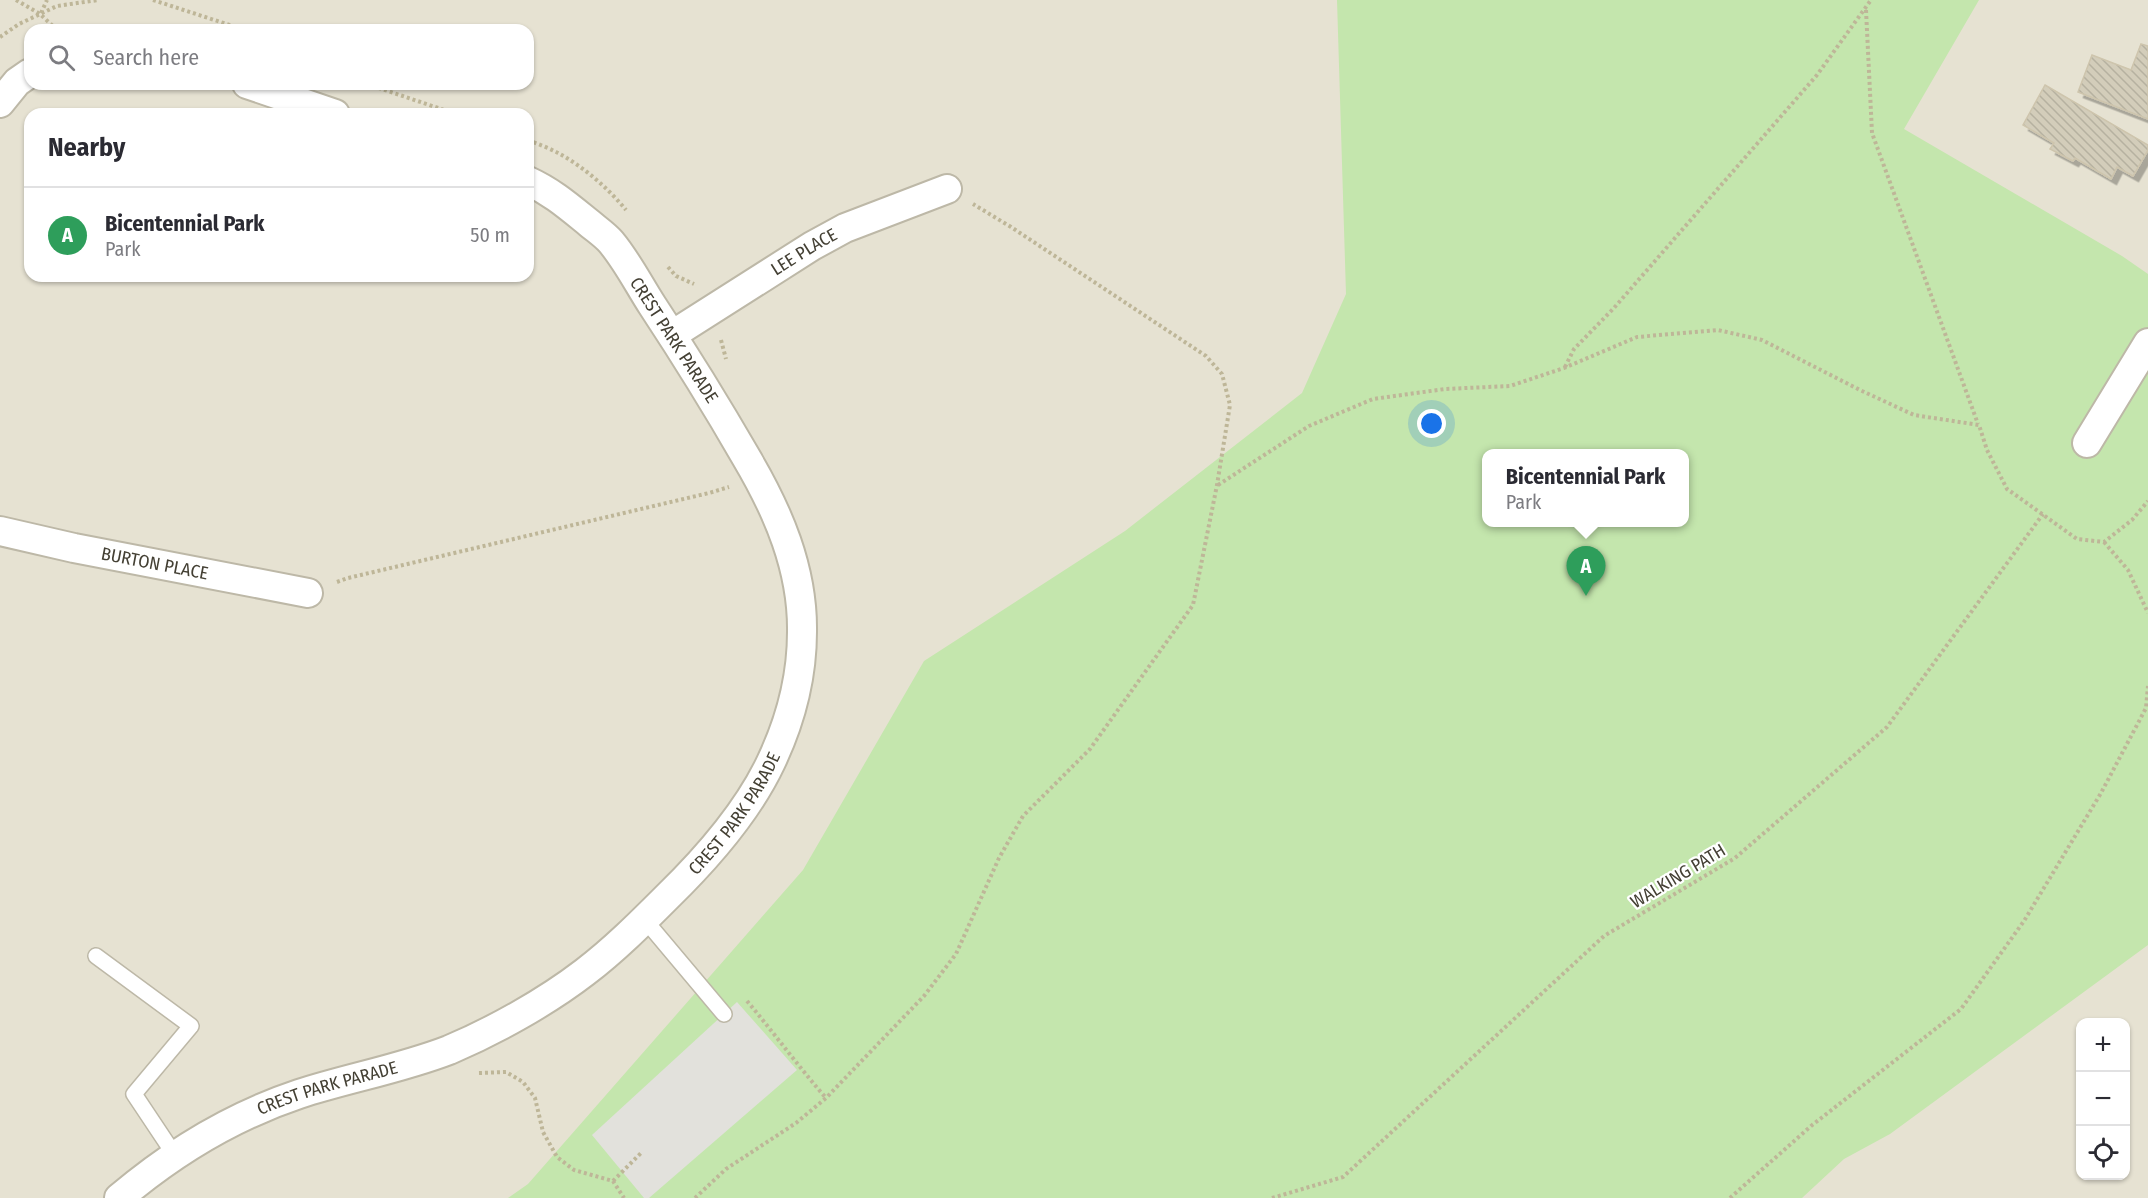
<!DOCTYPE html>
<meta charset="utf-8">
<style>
body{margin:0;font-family:"Fira Sans Condensed",sans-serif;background:#f7f7f7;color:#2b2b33}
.controls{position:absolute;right:18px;bottom:18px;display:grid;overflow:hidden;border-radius:12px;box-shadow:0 2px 4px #0004}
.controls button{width:54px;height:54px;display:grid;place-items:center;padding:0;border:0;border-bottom:2px solid #e1e1e2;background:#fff;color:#2b2b33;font:30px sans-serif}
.you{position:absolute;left:1432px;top:424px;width:21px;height:21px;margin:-15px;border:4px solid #fff;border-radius:50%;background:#1a73e8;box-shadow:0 0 0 9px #1a73e833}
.badge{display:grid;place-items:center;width:39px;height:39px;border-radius:50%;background:#f65716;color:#fff;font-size:20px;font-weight:700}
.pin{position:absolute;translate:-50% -50px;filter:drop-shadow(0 2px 3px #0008)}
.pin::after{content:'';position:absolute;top:32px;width:21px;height:18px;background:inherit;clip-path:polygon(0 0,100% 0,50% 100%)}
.popup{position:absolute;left:1482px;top:449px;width:207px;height:78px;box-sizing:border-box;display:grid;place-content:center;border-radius:12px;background:#fff;filter:drop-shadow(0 2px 4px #0005);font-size:20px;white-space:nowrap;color:#7c7c81}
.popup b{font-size:22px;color:#2b2b33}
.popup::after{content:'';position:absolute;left:50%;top:100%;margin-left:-12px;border:12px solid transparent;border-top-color:#fff}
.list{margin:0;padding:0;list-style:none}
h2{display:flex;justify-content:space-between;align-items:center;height:78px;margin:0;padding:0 24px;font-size:26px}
h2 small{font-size:20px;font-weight:400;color:#7c7c81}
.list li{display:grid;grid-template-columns:39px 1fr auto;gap:18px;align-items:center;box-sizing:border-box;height:96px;padding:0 24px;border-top:2px solid #e1e1e2}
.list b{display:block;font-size:22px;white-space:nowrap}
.list p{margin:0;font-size:20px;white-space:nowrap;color:#7c7c81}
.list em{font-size:20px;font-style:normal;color:#7c7c81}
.icon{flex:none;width:33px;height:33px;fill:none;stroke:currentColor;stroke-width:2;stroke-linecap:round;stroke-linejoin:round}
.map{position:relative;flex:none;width:2148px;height:1198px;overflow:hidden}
.search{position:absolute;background:#fff;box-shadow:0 2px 4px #0004;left:24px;top:24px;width:510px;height:66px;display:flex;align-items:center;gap:15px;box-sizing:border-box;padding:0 21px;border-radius:18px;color:#7c7c81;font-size:22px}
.panel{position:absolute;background:#fff;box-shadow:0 2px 4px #0004;left:24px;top:108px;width:510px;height:174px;border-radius:18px}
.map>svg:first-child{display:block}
.residential{fill:#e6e2d2;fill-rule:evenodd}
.park{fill:#c4e6ad;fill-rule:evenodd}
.parking{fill:#e2e1dc}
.building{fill:url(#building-back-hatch);stroke:#cec5ad;stroke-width:1.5;filter:url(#shadow)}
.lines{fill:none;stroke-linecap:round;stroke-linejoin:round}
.service-casing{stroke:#bdb8a7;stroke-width:18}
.minor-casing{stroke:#bdb8a7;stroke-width:32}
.path{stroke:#beb698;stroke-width:4;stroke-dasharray:3 3;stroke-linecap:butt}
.service{stroke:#fff;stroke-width:15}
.minor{stroke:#fff;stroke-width:28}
.labels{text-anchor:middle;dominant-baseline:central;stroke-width:4.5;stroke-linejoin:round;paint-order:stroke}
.street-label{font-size:18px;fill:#444034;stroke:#fff}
</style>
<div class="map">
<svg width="2148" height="1198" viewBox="0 0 2148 1198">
<defs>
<pattern id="building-back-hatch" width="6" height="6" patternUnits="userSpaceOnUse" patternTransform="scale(1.5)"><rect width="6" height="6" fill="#d3cdba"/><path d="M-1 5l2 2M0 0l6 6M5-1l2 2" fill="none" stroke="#b6b1a0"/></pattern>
<filter id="shadow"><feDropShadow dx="5.5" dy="5.5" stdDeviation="0" flood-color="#0004"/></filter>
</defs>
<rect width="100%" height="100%" fill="#f2efe4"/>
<path class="residential" d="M0,0h2148v1198h-2148zM30,30h498v54h-498zM30,114h498v162h-498zM1487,454h198v68h-198zM2080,1022h46v154h-46z"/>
<path class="park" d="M1337,0h642l-75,129 218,127 26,18v671l-258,189 -46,25 -42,39h-1294l20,-14 275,-314 121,-209 201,-130 177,-138 44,-99zM1487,454h198v68h-198z"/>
<path class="parking" d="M737,1002l60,68 -148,128h-5l-52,-63z"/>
<g class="building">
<path d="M2141,44l7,2v73l-70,-27 14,-37 39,15z"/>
<path d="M2045,85l103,60v5l-15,26 -16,-9 -6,12 -36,-21 -2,3 -23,-12 4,-6 -31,-18z"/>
</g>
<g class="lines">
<g class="service-casing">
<g id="service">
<path d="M645,920l79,94"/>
<path d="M96,956l95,70 -57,68 40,60"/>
</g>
</g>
<g class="minor-casing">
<g id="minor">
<path d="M247,84l88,30"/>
<path d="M0,103l17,-21 13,-9"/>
<path id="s1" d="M672,335l140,-89 33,-18 102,-39"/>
<path d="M2087,443l61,-100"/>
<path id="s2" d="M0,531l74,17 234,45"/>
<path id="s3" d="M119,1198c53,-45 114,-82 180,-104 49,-16 101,-25 150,-44 45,-19 97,-48 136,-78 29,-22 56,-49 82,-75 40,-39 80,-84 104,-135 19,-40 31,-85 31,-130 1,-63 -24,-121 -56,-175 -30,-52 -61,-102 -94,-152 -13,-20 -25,-44 -41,-63 -6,-7 -15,-13 -22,-19 -21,-17 -37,-31 -61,-42"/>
</g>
</g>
<g class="path">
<path d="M16,0l24,14 17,16"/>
<path d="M153,0l92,30"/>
<path d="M1866,10l6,123 106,291"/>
<path d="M41,13l6,-13"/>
<path d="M0,37l19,-13 38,-18 41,-6"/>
<path d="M367,84l89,30"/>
<path d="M528,140c10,4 21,8 30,13 26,14 50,35 68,57"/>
<path d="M668,267l8,9 18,8"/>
<path d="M721,340l5,19"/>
<path d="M1565,367l9,-18 40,-41 203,-233 54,-75"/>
<path d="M1218,485l91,-59 64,-27 72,-10 65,-3 54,-18 73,-31 81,-7 44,10 98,50 54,25 65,10 8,25 20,39 70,50 27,3 28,-22 16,-19"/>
<path d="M2104,542l24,28 20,43"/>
<path d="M337,582l11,-4 361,-85 20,-6"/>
<path d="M747,1001c27,32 51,65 79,97"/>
<path d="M479,1073l27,-1 17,10 12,16 8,34 14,25 17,13 39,11 11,17"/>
<path d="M613,1181l28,-28"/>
<path d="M695,1198l31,-29 70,-46 30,-25 98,-102 32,-42 43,-96 24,-42 67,-67 103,-144 24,-120 13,-80 -8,-31 -16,-18 -195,-129 -38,-23"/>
<path d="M1272,1198l71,-21 261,-241 131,-78 152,-131 156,-213"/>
<path d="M1730,1198l81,-72 150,-117 63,-88 77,-128 45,-85 2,-22"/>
</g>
<use href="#service" class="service"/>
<use href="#minor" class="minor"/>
</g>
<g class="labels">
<g class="street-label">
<text stroke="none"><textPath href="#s1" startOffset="156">LEE PLACE</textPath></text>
<text transform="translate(674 340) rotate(57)">CREST PARK PARADE</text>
<text stroke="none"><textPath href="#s2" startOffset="158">BURTON PLACE</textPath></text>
<text stroke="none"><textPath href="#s3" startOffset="742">CREST PARK PARADE</textPath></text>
<text transform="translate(1678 876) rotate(-31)">WALKING PATH</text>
<text stroke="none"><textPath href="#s3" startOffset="238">CREST PARK PARADE</textPath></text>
</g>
</g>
</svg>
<div class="controls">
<button>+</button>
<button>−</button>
<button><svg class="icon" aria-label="locate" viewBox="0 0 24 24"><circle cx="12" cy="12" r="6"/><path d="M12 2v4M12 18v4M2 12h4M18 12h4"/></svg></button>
</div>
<div class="you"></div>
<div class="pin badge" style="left:1586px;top:596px;background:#2e9e5b">A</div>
<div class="popup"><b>Bicentennial Park</b>Park</div>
<div class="search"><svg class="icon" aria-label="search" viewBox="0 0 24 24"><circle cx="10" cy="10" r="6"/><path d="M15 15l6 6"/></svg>Search here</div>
<section class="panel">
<h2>Nearby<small></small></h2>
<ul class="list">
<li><span class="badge" style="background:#2e9e5b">A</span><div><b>Bicentennial Park</b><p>Park</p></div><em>50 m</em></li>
</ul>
</section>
</div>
